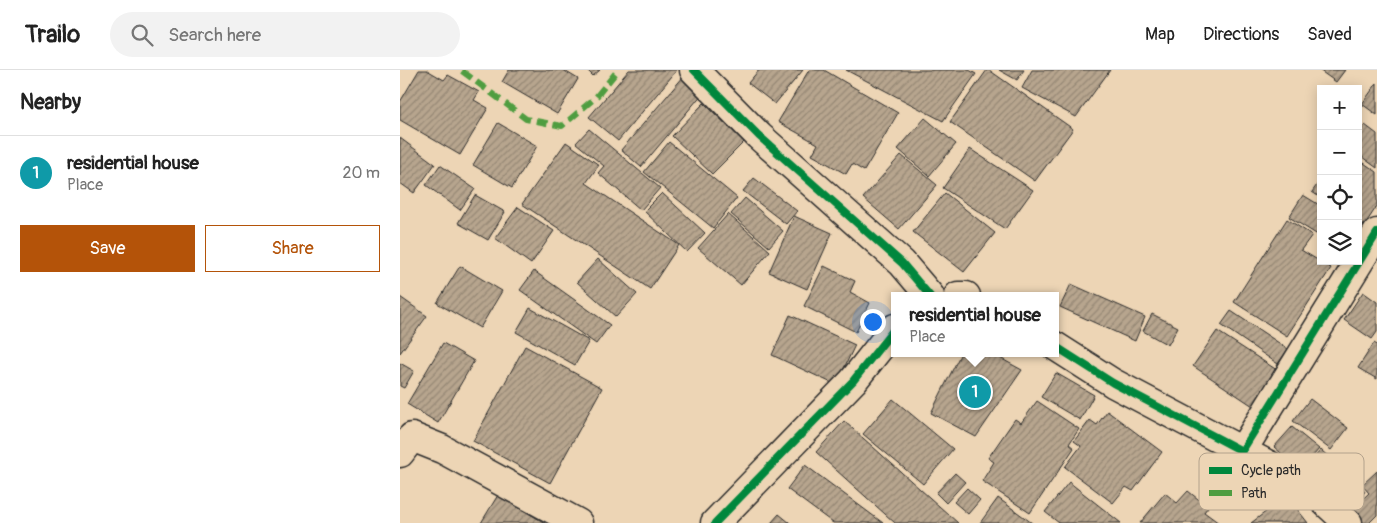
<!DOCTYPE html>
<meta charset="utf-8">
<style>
body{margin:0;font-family:Pangolin,sans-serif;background:#f2f2f2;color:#222}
.controls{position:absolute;right:15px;top:15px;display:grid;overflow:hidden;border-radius:0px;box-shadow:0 2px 12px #0003}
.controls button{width:45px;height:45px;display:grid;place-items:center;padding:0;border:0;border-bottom:1px solid #e0e0e0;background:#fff;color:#222;font:25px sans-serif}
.you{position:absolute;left:472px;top:251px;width:18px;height:18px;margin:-12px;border:4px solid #fff;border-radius:50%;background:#1a73e8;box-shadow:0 0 0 8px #1a73e833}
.badge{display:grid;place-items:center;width:32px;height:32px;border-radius:50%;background:#b45309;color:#fff;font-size:16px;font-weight:700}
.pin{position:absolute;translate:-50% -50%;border:2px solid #fff;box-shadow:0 1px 5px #0006}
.popup{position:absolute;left:491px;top:222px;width:168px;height:65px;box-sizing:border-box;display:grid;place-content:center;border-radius:0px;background:#fff;filter:drop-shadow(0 1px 4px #0005);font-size:16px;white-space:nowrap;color:#767676}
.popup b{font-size:19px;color:#222}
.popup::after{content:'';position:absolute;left:50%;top:100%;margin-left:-10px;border:10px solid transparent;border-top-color:#fff}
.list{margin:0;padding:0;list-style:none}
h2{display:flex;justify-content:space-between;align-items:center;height:65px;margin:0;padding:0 20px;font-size:21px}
h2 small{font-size:16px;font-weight:400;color:#767676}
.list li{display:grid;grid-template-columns:32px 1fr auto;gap:15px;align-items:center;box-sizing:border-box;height:75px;padding:0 20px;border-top:1px solid #e0e0e0}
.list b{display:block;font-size:19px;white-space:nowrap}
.list p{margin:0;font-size:16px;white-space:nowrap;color:#767676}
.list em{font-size:16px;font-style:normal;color:#767676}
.actions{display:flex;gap:10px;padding:15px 20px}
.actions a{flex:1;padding:11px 0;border:1px solid #b45309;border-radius:0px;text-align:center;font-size:18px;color:#b45309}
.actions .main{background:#b45309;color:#fff}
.icon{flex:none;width:28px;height:28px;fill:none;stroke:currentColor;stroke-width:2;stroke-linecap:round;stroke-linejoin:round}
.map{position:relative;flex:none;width:977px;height:453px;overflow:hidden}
header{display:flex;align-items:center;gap:30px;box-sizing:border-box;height:70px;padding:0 25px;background:#fff;border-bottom:1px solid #e0e0e0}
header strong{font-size:24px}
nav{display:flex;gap:28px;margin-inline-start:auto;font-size:18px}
.search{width:350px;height:45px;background:#f2f2f2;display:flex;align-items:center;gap:12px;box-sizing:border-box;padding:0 18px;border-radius:28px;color:#767676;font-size:19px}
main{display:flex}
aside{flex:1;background:#fff}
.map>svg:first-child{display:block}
.building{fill:url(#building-hatch);stroke:#2b2b2b}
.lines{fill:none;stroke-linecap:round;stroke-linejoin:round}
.street-casing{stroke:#2b2b2b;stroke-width:31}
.street{stroke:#edd5b5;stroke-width:28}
.quiet{stroke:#4f9d41;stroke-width:6;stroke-dasharray:12 6;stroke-linecap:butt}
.cycleway-casing{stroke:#edd5b5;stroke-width:11}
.cycleway{stroke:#00873e;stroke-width:8}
.key{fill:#edd5b5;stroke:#b3a28c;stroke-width:1}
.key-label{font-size:14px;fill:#2b2b2b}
</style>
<header>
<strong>Trailo</strong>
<div class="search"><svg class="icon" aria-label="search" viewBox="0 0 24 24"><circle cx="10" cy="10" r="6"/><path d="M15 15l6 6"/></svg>Search here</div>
<nav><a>Map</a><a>Directions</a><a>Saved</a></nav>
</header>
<main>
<aside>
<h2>Nearby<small></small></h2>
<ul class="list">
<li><span class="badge" style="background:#0f9aa8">1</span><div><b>residential house</b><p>Place</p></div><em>20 m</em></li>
</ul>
<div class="actions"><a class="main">Save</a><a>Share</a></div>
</aside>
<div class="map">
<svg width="977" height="453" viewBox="0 0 977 453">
<defs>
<pattern id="building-hatch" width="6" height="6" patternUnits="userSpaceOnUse" patternTransform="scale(1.25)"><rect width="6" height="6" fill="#b7a58e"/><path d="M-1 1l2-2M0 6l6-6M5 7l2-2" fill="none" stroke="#958774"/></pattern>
</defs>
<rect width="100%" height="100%" fill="#edd5b5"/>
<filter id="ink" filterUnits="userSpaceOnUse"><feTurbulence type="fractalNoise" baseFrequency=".02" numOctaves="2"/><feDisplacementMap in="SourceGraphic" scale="10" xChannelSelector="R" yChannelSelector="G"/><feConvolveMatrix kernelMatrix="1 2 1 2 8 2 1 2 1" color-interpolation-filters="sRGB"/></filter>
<g filter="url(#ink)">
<g class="building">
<path d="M19,0h8l17,10 4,-5 31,17 -5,8 14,8 -28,47 -60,-35v-18z"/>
<path d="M109,0h54l15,9 -21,35 -55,-32z"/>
<path d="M187,0h13l-7,6z"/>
<path d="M229,0h48l-59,71 -29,-24z"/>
<path d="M359,0h44l-28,34 -27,-21z"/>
<path d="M409,0h15l74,43 -34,58 -12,-7 -6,10 -34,-19 6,-11 -40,-22z"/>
<path d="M446,0h123l7,4 -33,47z"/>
<path d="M587,0h2l84,59 -38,52 -85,-59z"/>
<path d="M599,0h25l-7,10z"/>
<path d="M632,0h78l-34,47 -54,-29z"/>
<path d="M919,0h26l-9,12z"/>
<path d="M284,6l19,17 -62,74 -20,-17z"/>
<path d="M977,13v32l-15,-11z"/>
<path d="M304,33l40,39 -32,32 -40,-38z"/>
<path d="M525,48l31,26 -27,32 -31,-27z"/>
<path d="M98,53l39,23 -25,42 -39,-23z"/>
<path d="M965,55l12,9v34l-19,-14v-20z"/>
<path d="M189,59l71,59 -19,22 -43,-37 6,-7 -28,-23z"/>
<path d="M0,68l35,26 -21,29 -14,-10z"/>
<path d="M166,72l33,23 -13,18 93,62 -29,44 -128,-85z"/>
<path d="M269,72l68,56 -24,30 -69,-56z"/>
<path d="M570,79l63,41 -28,39 -62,-41z"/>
<path d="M501,85l36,30 -38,44 -36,-31z"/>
<path d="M958,89l19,13v34l-13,20 -6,-4z"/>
<path d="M40,95l35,24 -15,21 -34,-25z"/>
<path d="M354,108l43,33 -11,13 -43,-33z"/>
<path d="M921,109v19l-9,-6z"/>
<path d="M262,123l43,40 -18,19 -43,-41z"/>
<path d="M545,123l50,40 -31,39 -51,-40z"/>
<path d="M75,125l30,17 -17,28 -30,-17z"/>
<path d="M903,125l18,11v31l-32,-20z"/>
<path d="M345,128l38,33 -14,16 -38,-33z"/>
<path d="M118,137l36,24 -23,33 -36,-26z"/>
<path d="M328,144l42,37 -29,34 -43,-37z"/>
<path d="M394,146l38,17 -25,56 -38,-17z"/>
<path d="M887,149l25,16 -11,15 30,18 -44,68 -53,-34z"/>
<path d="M198,189l39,35 -21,23 -39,-35z"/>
<path d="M60,196l42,25 -22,37 -43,-25z"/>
<path d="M424,196l31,15 -5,11 20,11 -14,29 -52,-26z"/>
<path d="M134,201l76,54 -14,19 -76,-54z"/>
<path d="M671,214l74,33 -10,24 -75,-34z"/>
<path d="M963,222l14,10v30l-5,7 -28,-19z"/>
<path d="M0,227l27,19 -27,37z"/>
<path d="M130,238l59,33 -14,24 -59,-33z"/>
<path d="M831,241l57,38 -10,15 -57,-39z"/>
<path d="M752,244l26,13 -10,18 -25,-14z"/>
<path d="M390,245l65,30 -19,40 -64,-30z"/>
<path d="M817,261l66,43 -24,36 -66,-44z"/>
<path d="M43,273l31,18 -36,62 -31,-19z"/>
<path d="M974,273l3,2v34l-19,-11z"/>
<path d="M125,276l77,42 -52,95 -77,-42z"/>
<path d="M561,283h30l31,17 -46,67 -45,-24z"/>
<path d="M0,293l14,8 -10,17 -4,-2z"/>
<path d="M656,303l38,22 -14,25 -39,-23z"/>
<path d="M493,329l60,50 -30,35 -60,-50z"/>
<path d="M910,329l38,29 -17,22 -38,-29z"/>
<path d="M637,331l42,28 -10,15 5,4 -44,65 -48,-32 12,-19 -6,-4 27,-39 6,4z"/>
<path d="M707,341l55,41 -29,39 -7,-4 -13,16 -48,-36 16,-21 -7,-5 16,-21 7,5z"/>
<path d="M444,351l114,102h-63l-79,-71z"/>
<path d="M892,357l27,22 -18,21 -27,-23z"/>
<path d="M921,380l11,10 -16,18 -11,-10z"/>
<path d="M405,395l78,58h-50l-46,-34z"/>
<path d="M938,398l9,13 -20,14 -9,-12z"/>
<path d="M977,401v44l-8,8h-6l-12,-13 18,-17 -7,-8z"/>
<path d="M555,403l10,9 -19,21 -10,-10z"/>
<path d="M953,408l12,14 -21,19 -12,-14z"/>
<path d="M669,412l52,41h-62l-14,-11z"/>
<path d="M567,418l13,12 -12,14 -14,-12z"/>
<path d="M788,421l20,16 -4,5 15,11h-79l25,-30 12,10z"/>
<path d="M98,425l47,28h-64z"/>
<path d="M887,426l21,27h-57z"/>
<path d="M598,428l34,25h-52z"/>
<path d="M379,444l11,9h-19z"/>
</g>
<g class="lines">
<g class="street-casing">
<g id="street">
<path d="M294,0l65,66 143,127 28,33"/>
<path d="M558,226h8"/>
<path d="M655,276l58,37 129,68 135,-218"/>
<path d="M842,381l44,23 35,24 27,25"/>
<path d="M0,383l12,-16 30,12 136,74"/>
<path d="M315,453l138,-142 42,-53"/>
</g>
</g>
<use href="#street" class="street"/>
<path class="quiet" d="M62,1l64,48 36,7 34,-29 22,-27"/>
<g class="cycleway-casing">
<g id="cycleway">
<path d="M294,0l65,66 143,127 28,33"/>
<path d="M655,276l58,37 129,68 135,-218"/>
<path d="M315,453l138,-142 42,-53"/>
</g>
</g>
<use href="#cycleway" class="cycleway"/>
</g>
</g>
<rect x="799" y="383" width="165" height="57" rx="8" class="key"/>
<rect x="809" y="397" width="23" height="7" fill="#00873e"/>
<rect x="809" y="420" width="23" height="6" fill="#4f9d41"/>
<g class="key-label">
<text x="841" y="405">Cycle path</text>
<text x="841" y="428">Path</text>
</g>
</svg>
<div class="controls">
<button>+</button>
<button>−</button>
<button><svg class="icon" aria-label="locate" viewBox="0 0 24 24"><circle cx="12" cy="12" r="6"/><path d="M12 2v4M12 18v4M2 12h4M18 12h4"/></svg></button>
<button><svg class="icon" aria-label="layers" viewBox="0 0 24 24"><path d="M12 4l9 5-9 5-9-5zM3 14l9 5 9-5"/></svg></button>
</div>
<div class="you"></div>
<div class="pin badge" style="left:575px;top:322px;background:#0f9aa8">1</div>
<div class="popup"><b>residential house</b>Place</div>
</div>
</main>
